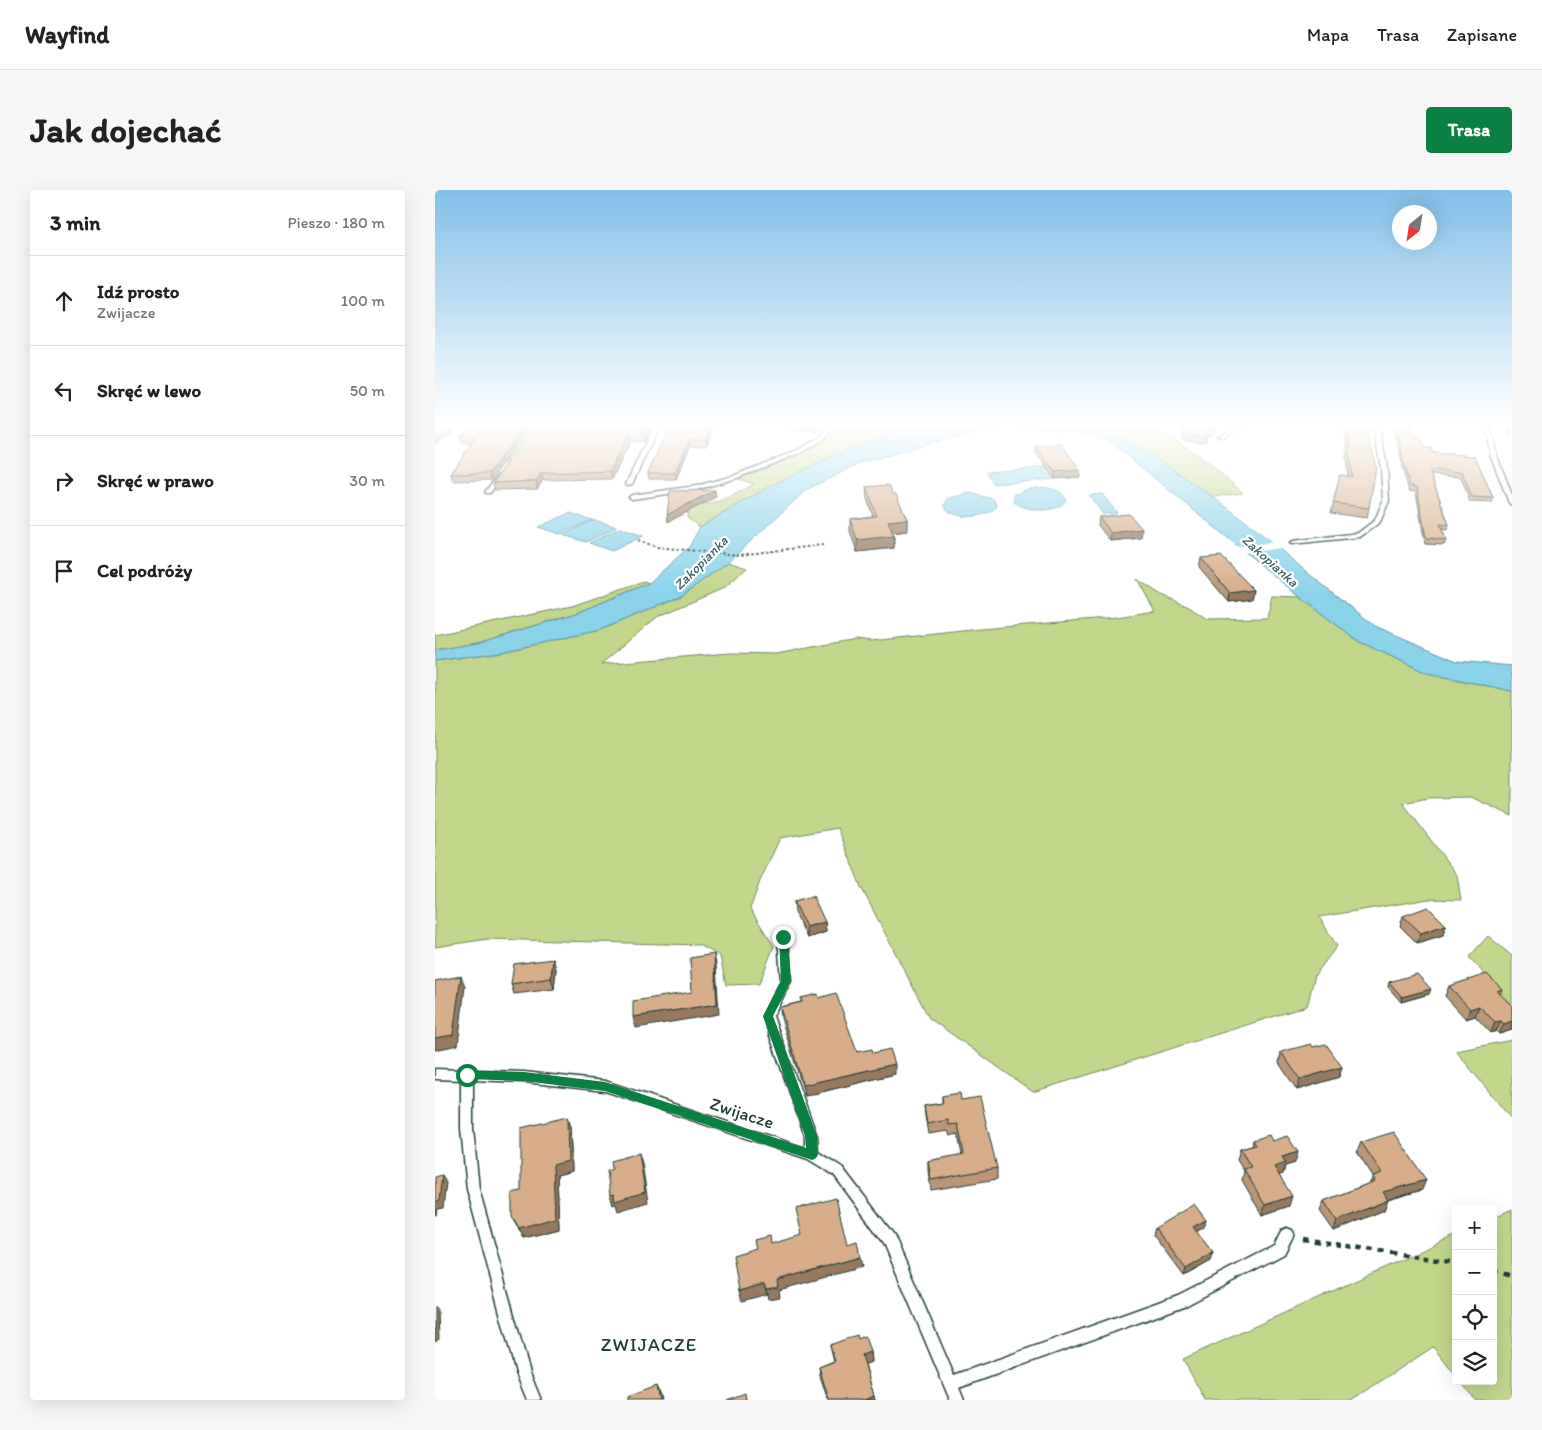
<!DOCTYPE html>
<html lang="pl">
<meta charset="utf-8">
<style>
body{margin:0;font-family:Itim,sans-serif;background:#f6f6f6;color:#222}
.controls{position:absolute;right:15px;bottom:15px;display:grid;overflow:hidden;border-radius:5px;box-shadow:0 5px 20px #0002}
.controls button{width:45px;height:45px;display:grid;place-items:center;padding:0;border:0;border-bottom:1px solid #e0e0e0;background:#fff;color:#222;font:25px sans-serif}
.compass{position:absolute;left:957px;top:15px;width:45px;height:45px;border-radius:50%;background:#fff;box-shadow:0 5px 20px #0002;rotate:210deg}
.stop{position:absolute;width:15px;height:15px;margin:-11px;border:4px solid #0b8043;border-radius:50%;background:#fff}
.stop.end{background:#0b8043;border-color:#fff;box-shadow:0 1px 5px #0008}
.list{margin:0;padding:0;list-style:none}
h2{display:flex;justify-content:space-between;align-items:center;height:65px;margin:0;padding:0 20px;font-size:21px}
h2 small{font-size:16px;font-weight:400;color:#767676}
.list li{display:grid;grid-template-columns:32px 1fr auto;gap:15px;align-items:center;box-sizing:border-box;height:90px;padding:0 20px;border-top:1px solid #e0e0e0}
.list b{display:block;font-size:19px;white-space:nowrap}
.list p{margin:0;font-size:16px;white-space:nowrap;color:#767676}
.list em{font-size:16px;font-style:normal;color:#767676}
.icon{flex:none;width:28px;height:28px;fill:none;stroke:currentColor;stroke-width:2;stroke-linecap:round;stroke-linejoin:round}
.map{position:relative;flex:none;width:1077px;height:1210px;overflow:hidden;border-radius:5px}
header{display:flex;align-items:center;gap:30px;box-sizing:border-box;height:70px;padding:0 25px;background:#fff;border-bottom:1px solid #e0e0e0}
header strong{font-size:24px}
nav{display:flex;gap:28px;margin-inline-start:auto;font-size:18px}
.intro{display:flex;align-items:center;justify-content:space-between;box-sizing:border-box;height:120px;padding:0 30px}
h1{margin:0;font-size:35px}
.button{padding:12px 22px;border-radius:5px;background:#0b8043;color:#fff;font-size:18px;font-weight:700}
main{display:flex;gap:30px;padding:0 30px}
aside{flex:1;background:#fff;border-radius:5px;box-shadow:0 5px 20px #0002}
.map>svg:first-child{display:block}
.green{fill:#c1d58b;stroke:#708960}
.water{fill:#8ad3eb;stroke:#5f97a2}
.pier{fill:#fff}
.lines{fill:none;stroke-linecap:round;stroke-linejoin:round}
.service-casing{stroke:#1f3d34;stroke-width:3}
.path-far1{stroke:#1f3d34;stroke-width:2;stroke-dasharray:2.5 2.5;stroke-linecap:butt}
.path{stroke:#1f3d34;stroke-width:4.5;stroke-dasharray:5.5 5.5;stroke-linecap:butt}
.service{fill:#fff;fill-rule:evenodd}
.wall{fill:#ba9576;stroke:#1f3d34}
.shaded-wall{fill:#977960;stroke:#1f3d34}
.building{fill:#d8ad89;stroke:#1f3d34}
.route{fill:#0b8043}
.labels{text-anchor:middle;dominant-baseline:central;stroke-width:4.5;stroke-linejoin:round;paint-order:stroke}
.far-water-label{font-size:14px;font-style:italic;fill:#3a6262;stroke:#fff}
.near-street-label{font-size:18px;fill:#1f3d34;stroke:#fff}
.near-neighbourhood-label{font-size:19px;letter-spacing:1px;fill:#1f3d34;stroke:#fff}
</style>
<header>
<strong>Wayfind</strong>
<nav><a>Mapa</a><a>Trasa</a><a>Zapisane</a></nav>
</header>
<div class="intro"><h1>Jak dojechać</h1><a class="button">Trasa</a></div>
<main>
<aside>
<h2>3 min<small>Pieszo · 180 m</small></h2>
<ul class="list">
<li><svg class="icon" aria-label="ahead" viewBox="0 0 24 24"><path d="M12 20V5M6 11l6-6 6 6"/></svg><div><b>Idź prosto</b><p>Zwijacze</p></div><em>100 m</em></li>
<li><svg class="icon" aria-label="left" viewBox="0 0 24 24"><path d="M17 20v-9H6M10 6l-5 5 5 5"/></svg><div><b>Skręć w lewo</b></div><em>50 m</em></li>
<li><svg class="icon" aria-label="right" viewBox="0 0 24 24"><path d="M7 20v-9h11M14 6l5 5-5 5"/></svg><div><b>Skręć w prawo</b></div><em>30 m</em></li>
<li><svg class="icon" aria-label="arrive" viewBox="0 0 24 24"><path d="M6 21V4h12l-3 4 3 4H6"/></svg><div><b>Cel podróży</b></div></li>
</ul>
</aside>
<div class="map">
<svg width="1077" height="1210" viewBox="0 0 1077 1210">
<rect width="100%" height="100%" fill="#fff"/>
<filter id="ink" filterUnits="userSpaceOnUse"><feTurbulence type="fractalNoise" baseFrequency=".02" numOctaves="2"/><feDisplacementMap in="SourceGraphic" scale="10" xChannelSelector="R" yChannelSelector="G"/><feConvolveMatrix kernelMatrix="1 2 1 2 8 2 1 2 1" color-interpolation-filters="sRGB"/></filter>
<g filter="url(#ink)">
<g class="green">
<path d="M470,235h17l-15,2 -71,28 -64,30 -72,42 -13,-9 1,-13c30,-1 40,-6 66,-21l-18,-6c32,-12 72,-22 95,-48l37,3z"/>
<path d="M661,235c13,0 27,-2 39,0 42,8 77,41 108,68l-30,4 -46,-32z"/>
<path d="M293,372l19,6 -23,20 -67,29 -56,47 129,-11 46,1 79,-15 16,2 110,-12 136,-12 38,-6 -18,-32 23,15 29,13 18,12 60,-1 5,-22 28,1 58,44 69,32 85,18v125l-41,-19 -43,1 -25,5 54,72 4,25 -32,-1 -110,18 18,29 -22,29 -8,31 -274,86 -104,-74 -68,-131 -23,-59 -58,10 -20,43 -10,28 24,37 -15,38 -33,1 -6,-29 -21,-11 -211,-6 -53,8v-286l66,-9 99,-22 81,-34z"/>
<path d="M209,391l5,2 -72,30 -99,30 -43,7v-15l137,-29z"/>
<path d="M1053,746l24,20v49l-43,-48z"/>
<path d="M1077,850v80l-56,-69z"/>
<path d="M1077,1019v191h-37l-15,-19h33v-163z"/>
<path d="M1021,1045v141l-23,-29 -81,53h-147l-22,-41z"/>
</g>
<g class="water">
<path d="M487,235l179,1 66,39 46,32 44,33 52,44 66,52 82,35 55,5v25l-85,-18 -69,-32 -58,-44 -191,-156 -32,-10 -51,-5 -38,4 -54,12 -73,21 -55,27 -78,72 -47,34 -81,34 -99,22 -66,9v-11l43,-7 99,-30 72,-30 40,-36 11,-20 72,-42 64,-30 71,-28z"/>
<path d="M635,275l-19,8 4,6 -61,5 -7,-12z"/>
<path d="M595,298c11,-1 31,-2 36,12 -10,15 -39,11 -52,2v-7z"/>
<path d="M535,303l23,6 4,7c-10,13 -46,15 -53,-1l5,-7z"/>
<path d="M667,304l15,19 -14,1 -14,-19z"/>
<path d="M135,323l22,7 -32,14 -22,-7z"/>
<path d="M159,330l23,7 -31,15 -23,-7z"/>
<path d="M185,338l23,8 -31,15 -23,-8z"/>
</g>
<path class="pier" d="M840,352l7,6 -39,5 -7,-6z"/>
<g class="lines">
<g class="service-casing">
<g id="service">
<path d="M0,235h4l-4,3z"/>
<path d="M219,235h6l-28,59 -5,1 -1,-1z"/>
<path d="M395,235h6l-12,14 -22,13 -65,26 -41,12 -64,9 -3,-2 3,-2 64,-9 37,-10 65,-26 22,-13z"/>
<path d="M803,235h6l-22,12 -5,-1z"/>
<path d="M938,235h6l8,43 2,33 -9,21 -20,15 -69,7 -1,-1 3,-2 65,-8 17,-13 8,-19 -2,-33z"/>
<path d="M1050,235h5l7,31 15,39v10l-3,-2 -18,-47z"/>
<path d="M63,285l5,1 -13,17h-4l-1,-1z"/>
<path d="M348,743l4,1 1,3 3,44 -18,35 44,120 1,16 24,15 52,68 60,140 224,-80 96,-49 8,-16 5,-2 5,2 2,4 -10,20 -97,51 -228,83 5,12h-14l-66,-157 -50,-68 -26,-16 -203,-68 -81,-9 -51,-2v49l6,60 51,184 11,27h-14l-11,-27 -49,-184 -6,-60v-49l-26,-1v-10l89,3 81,9 200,67v-12l-42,-120 18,-35 -3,-44 1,-3z"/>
</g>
</g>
<path class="path-far1" d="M203,350l18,7 83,8 84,-10"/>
<g class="path">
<path d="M868,1049l153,24"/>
<path d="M1058,1081l19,5"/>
</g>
<use href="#service" class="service"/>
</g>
<g class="wall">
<path d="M42,235l14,55 -38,1 -2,-7 20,-30 -9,-1 -3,-7z"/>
<path d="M99,235h118l-8,17h-14l-18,37 -69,1 -6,9 -42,1 -2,-7z"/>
<path d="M279,235l-7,20 -17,1 -14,33h-27l-1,-6 34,-41z"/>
<path d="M390,235l-7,7 -26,-2 -1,-4z"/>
<path d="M750,235h30l-2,8 -6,2 -2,7 -22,-2v-3h-1v-5z"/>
<path d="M909,235h22l3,83 -2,10 -36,-5 9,-38 8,1 -2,-20 2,-8z"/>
<path d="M957,235h19l3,12 11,11 8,5 42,3 18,42 -1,5 -22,-1 -9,-25 -30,-2 18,50 -2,5 -5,-1 4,11 -2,5 -19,-1 -9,-52 -7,-1 -7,-24 -2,-16z"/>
<path d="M1072,235h5v11z"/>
<path d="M601,256l44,31 -25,2 -19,-26z"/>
<path d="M431,297l27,7 14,25v12l-15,2 2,3v12l-37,4 -7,-21v-12l23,-3 -6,-17z"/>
<path d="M664,327l42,21 -31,3 -12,-16z"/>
<path d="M766,368l53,32 -2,9 -23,3 -30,-35z"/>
<path d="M359,711l31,21 1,10 -19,6 -12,-26z"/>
<path d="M968,726l43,9 -3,10 -26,8 -17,-17z"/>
<path d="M118,769l3,10 -2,20 -40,5 -3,-10z"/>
<path d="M954,792l40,12 -28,8 -13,-15z"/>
<path d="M1014,796l53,3 -2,5 12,12v24l-13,4 -3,-3 -5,2 -16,-17 -9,3 -21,-23z"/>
<path d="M366,808h18l38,54 16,1 22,21 -90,22 -24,-78 -1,-11 21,-5z"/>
<path d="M878,857l29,20 -3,10 -42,13 -18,-27 2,-11z"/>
<path d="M507,906l19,4 36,68v11l-66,11 -3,-19v-10l34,-6 -4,-21 -8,2 -2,-5 -20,3 -3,-18 -1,-10 18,-3z"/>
<path d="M135,937l2,44 -15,4 2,54 -35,9 -7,-12 -5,-10 9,-25z"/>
<path d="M818,950l19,1 23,22 -10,3 -2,8 -4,1 10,31 -27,9 -20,-35 2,-9 -7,-11 3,-11 12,-3z"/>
<path d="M926,952l61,48 -34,10 -4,10 -50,21 -14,-20 4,-10 46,-18 3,-7 -16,-24z"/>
<path d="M771,1030l-2,7 -8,5 17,21 -2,8 -27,15 -31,-41 2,-7z"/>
<path d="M423,1149l12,13 1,10 -6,2 10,36h-47l-8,-24 -1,-9 15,-6 -4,-16z"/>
</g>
<g class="shaded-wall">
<path d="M90,235h7l-41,55 -2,-7z"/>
<path d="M212,235h5l-8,17 -2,-7z"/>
<path d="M276,235h3l-7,20 -1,-6z"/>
<path d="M386,235h4l-7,7v-4z"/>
<path d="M779,235h1l-2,8 -6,2 -2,7v-5l3,-8z"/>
<path d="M17,240l1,4 -18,10v-5z"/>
<path d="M193,245l2,7 -18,37 -2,-8z"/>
<path d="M254,250l1,6 -14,33 -1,-6z"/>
<path d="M645,280v7l-25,2v-7z"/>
<path d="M106,283l2,7 -6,9 -1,-8z"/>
<path d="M280,300l1,7 -48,25 -1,-7z"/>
<path d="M472,329v12l-19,2v-12z"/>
<path d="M707,339l-1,9 -31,3 1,-8z"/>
<path d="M459,346v12l-37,4v-12z"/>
<path d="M819,400l-2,9 -23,3 1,-9z"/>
<path d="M390,732l1,10 -19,6 -1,-11z"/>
<path d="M1011,735l-3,10 -26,8 4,-10z"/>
<path d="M279,764l2,11 3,49 -83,14 -3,-11 84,-13z"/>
<path d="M118,769l3,10 -2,20 -3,-11z"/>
<path d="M26,786l4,10 -7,59 -23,5v-12z"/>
<path d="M996,799l-2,5 -28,8 1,-5z"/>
<path d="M1044,816l-4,10 -9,3 4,-10z"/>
<path d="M1066,831l-5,10 -5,2 4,-11z"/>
<path d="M1077,831v9l-13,4 5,-10z"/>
<path d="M460,874v10l-90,22 -2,-11z"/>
<path d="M907,877l-3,10 -42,13 3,-11z"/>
<path d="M132,927l3,10 2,44 -15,4 2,54 -35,9 -5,-10 34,-63z"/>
<path d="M863,962l-3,11 -10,3 -2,8 -12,3 3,-10 8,-10z"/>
<path d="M204,963l3,10 6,39 -30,9 -2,-7 -3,1 -3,-10z"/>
<path d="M7,985l4,8 -3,25 -6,1 -1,6h-1v-13z"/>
<path d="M991,990l-4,10 -43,12 4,-10z"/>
<path d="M857,1006l-3,10 -27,9 3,-10z"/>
<path d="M953,1010l-4,10 -50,21 3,-10z"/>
<path d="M771,1030l-2,7 -13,8 2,-8z"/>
<path d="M778,1063l-2,8 -27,15 2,-7z"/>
<path d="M425,1067l2,10 -83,23 1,7 -12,2 -2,-10 11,-9z"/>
<path d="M329,1094l3,10 -25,7 -3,-10z"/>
<path d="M0,1116l3,6 1,27 -4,3z"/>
<path d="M435,1162l1,10 -8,3 -1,-10z"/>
<path d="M221,1196l4,9 1,5h-2z"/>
<path d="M439,1206l1,4h-11z"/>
</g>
<g class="building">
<path d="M42,235h48l-36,48 -38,1 25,-37 -17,-1z"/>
<path d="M99,235h113l-5,10h-14l-18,36 -69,2 -5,8 -43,2z"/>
<path d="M250,235h26l-5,14 -17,1 -14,33h-27l18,-41h16z"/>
<path d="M357,235h29l-3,3 -27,-2z"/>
<path d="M750,235h29v2l-6,2 -3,8 -22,-3 1,-2h-2z"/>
<path d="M912,235h19l10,42 -7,41 -36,-5 7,-28 12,2 -4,-30h3z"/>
<path d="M959,235h17l3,12h7l4,11h6l2,5 42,3 18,42 -21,-1 -10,-25 -33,-2 20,55 -9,-1 6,16 -20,-2 -9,-51 -7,-1 -7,-24 -2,-16z"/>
<path d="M0,238l17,2 -17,9z"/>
<path d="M626,254l19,26 -25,2 -19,-26z"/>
<path d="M454,295l4,9h3l11,25 -19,2 6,15 -37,4 -7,-21 27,-3 -11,-29z"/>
<path d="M280,300l-48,25 3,-24z"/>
<path d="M694,324l13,15 -31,4 -12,-16z"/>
<path d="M786,366l33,34 -24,3 -29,-35z"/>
<path d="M378,706l12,26 -19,5 -12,-26z"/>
<path d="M993,717l18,18 -25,8 -18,-17z"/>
<path d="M279,764l3,50 -84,13v-16l59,-9 -2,-34z"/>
<path d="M118,769l-2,19 -40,6 3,-20z"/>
<path d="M982,784l14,15 -29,8 -13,-15z"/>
<path d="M1052,784l15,15 -5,2 15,15v15l-8,3 -3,-3 -6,1 -16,-16 -9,3 -21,-23z"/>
<path d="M26,786l-8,59 -18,3v-57z"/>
<path d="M401,803l21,59 15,-3 1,4 17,-4 5,15 -92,21 -23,-78 22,-5 -1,-4 17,-4 1,4z"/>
<path d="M876,854l2,3 13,-3 16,23 -42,12 -19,-27z"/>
<path d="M525,903l1,7 19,-3 17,71 -66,12 -3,-19 36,-7 -6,-30 -9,1 -1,-5 -21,4 -3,-18 19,-3 -1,-7z"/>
<path d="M132,927l1,44 -15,4 2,53 -36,10 -7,-12v-23l9,-2v-63z"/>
<path d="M959,942l32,48 -43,12 5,8 -51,21 -13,-20 51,-20 -2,-5 9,-3 -21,-31z"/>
<path d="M834,945l3,6 15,-5 11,16 -16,5 4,6 -12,4 18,29 -27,9 -21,-36 7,-2 -11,-18 16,-4 -3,-5z"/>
<path d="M204,963l6,39 -30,9 -1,-7 -4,1 -3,-24 5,-2 -1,-8z"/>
<path d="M7,985l-3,26 -4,1v-25z"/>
<path d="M401,1008l11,46 10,-3 3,16 -83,23 1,7 -12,2 -2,-5 -25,7 -6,-36 23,-7 -2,-8 16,-4 1,8 31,-9 -6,-26z"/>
<path d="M759,1014l12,16 -13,7 20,26 -27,16 -31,-41z"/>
<path d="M422,1145l1,4 7,-3 5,16 -8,3 12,41 -10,4h-35l-10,-33 16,-6 -5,-16z"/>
<path d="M221,1196l3,14h-32v-3z"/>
<path d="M310,1203l1,7h-19z"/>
</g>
</g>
<linearGradient id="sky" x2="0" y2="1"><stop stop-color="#82c0e9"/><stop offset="0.58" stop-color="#fff"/><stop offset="1" stop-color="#fff" stop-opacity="0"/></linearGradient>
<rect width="1077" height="404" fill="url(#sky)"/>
<path class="route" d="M348,743l5,4 3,44 -18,35 44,120 1,19 -2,3 -4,2 -207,-69 -81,-10 -57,-2 -5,-4 5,-5 57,2 81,10 201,66 -1,-12 -42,-120 18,-35 -2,-44z"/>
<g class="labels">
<g class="far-water-label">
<text transform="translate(835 371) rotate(42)">Zakopianka</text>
<text transform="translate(266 373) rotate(-45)">Zakopianka</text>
</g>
<g class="near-street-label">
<text transform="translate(307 923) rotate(18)">Zwijacze</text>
</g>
<g class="near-neighbourhood-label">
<text x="214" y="1154">ZWIJACZE</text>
</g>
</g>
</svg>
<div class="controls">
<button>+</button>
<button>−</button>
<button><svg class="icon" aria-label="locate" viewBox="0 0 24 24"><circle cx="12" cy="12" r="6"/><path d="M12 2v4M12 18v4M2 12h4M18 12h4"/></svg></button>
<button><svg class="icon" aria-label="layers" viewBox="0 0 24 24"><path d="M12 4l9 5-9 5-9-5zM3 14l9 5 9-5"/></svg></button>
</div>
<svg class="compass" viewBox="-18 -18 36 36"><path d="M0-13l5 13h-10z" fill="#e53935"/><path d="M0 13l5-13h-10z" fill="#767676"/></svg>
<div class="stop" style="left:32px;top:885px"></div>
<div class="stop end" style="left:348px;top:747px"></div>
</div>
</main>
